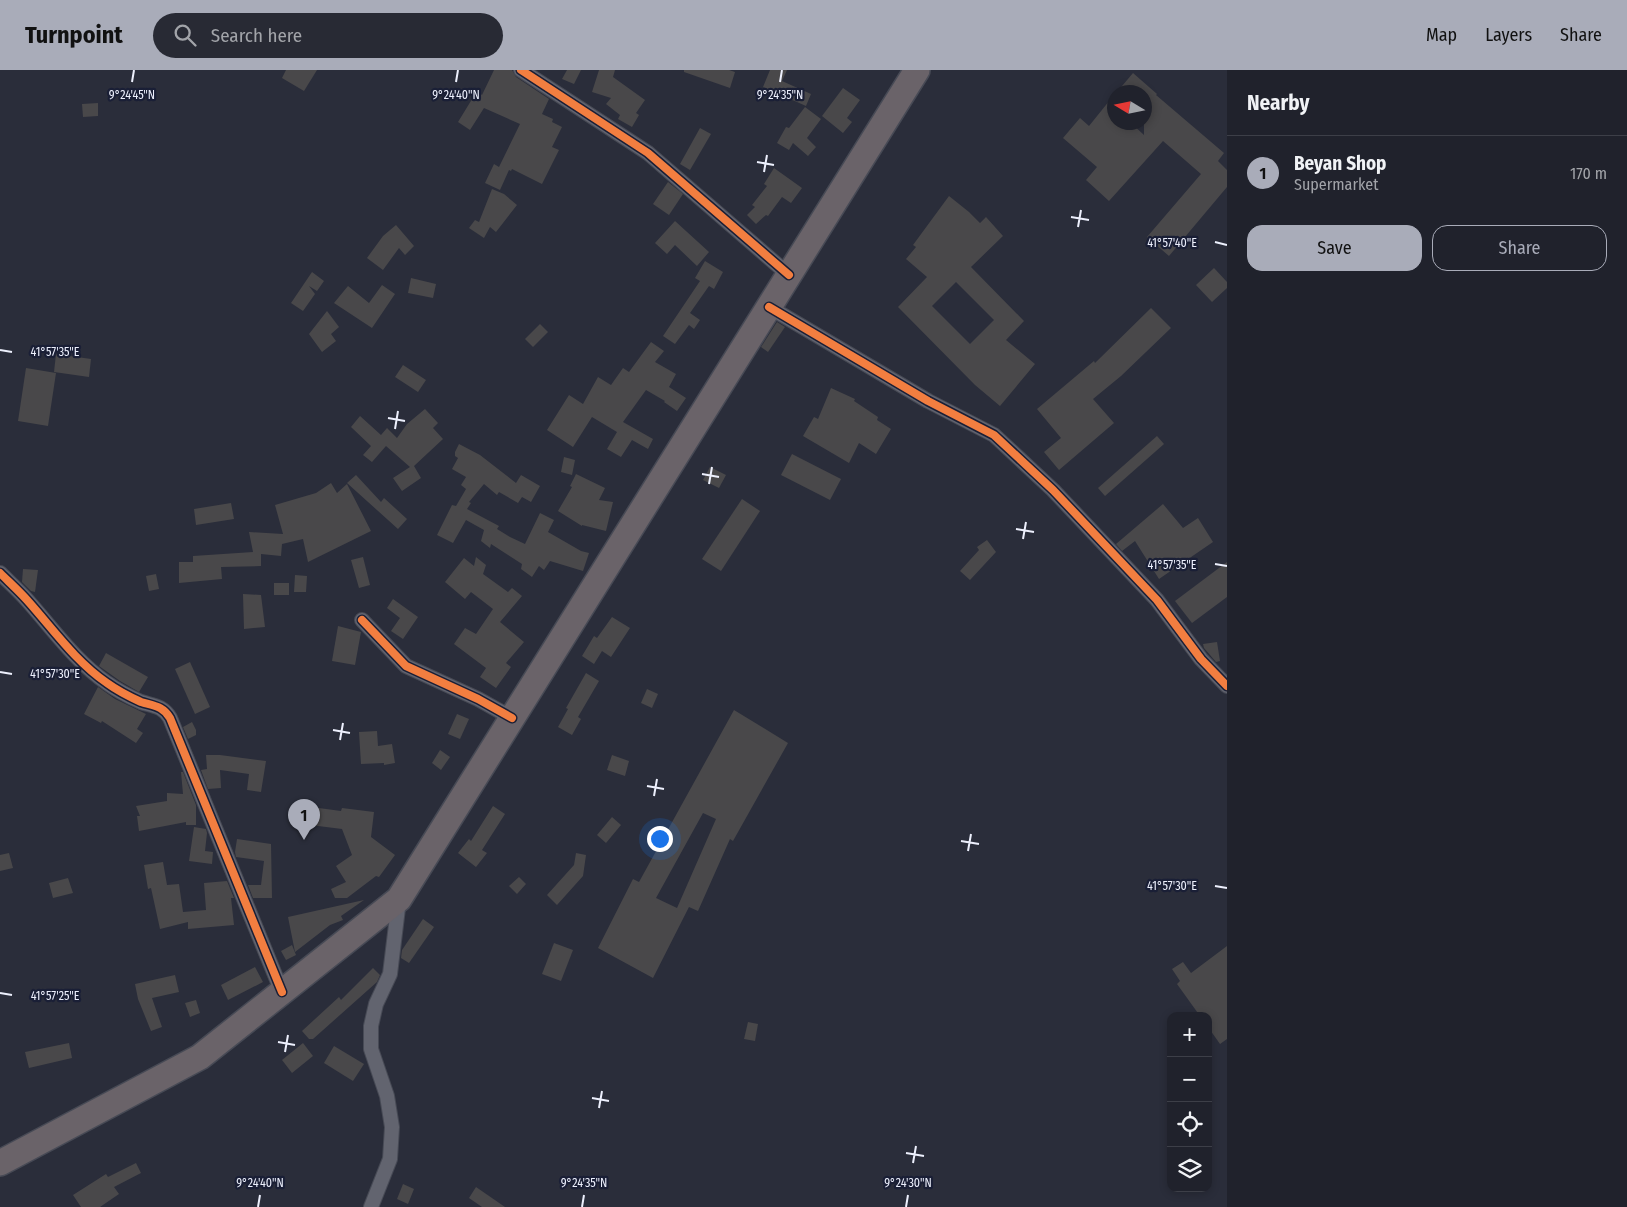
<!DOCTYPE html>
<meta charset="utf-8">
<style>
body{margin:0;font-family:"Fira Sans Condensed",sans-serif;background:#282a34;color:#f1f3f6}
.controls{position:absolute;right:15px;bottom:15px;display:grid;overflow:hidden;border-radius:10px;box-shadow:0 2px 8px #0003}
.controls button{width:45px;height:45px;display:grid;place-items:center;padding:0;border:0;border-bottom:1px solid #3d3f48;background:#20222c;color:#f1f3f6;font:25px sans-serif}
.compass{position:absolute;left:1107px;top:15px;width:45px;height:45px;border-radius:50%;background:#20222c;box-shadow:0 2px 8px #0003;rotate:280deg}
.you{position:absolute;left:659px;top:768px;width:18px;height:18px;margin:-12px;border:4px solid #fff;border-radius:50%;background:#1a73e8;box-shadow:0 0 0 8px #1a73e833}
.badge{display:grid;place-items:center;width:32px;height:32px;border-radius:50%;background:#a9acb9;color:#111;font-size:16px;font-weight:700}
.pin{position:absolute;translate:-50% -41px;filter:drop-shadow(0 1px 2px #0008)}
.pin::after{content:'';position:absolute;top:26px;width:18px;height:15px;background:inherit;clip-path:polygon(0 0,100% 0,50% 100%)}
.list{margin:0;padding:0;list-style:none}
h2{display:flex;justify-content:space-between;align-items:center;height:65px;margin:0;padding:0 20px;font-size:21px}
h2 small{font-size:16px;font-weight:400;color:#a2a4a9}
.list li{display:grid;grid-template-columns:32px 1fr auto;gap:15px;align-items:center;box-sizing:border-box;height:75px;padding:0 20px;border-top:1px solid #3d3f48}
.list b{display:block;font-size:19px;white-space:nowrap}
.list p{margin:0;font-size:16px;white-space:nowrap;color:#a2a4a9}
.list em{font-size:16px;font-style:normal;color:#a2a4a9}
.actions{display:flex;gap:10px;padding:15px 20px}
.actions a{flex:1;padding:11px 0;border:1px solid #a9acb9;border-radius:15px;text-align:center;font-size:18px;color:#a9acb9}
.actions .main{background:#a9acb9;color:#111}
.icon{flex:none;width:28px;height:28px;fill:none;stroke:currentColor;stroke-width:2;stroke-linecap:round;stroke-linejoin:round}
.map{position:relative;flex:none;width:1227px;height:1137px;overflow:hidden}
header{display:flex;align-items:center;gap:30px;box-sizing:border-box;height:70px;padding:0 25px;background:#a9acb9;color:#111}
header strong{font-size:24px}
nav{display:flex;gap:28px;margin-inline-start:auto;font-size:18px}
.search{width:350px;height:45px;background:#282a34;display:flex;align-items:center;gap:12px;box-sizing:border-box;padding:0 18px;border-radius:28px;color:#a2a4a9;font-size:19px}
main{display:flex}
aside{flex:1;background:#20222c}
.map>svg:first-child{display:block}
.building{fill:#49484a;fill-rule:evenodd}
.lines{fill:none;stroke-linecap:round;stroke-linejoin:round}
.street-casing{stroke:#474a55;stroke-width:16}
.highway-casing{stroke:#474a55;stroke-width:28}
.street{stroke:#62646f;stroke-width:14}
.highway{stroke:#6a6369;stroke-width:25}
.cycleway-casing{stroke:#1a1f36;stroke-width:11}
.cycleway{stroke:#f27e40;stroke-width:8}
.ticks{fill:none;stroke:#edf0fd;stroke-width:2}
.ticks-label{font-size:12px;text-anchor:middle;fill:#edf0fd;stroke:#1a1f36;stroke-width:4.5;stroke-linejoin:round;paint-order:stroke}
</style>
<header>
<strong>Turnpoint</strong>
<div class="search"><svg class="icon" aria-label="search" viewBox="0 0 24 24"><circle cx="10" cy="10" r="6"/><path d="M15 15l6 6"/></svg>Search here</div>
<nav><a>Map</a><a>Layers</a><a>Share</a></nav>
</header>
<main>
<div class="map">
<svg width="1227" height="1137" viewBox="0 0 1227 1137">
<rect width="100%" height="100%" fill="#2a2d3a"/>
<g class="building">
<path d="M286,0h31l-13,21 -22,-13z"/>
<path d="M494,0h18l4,7 33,22 -7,15 11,5 -1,3 10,5 -10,20 7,3 -17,34 -30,-15 -1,2 -2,-1 -9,20 -15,-7 9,-19 5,3 21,-43 -36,-16 -14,22 -12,-8 19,-31 5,4z"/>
<path d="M567,0h14l-7,14 -12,-5z"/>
<path d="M599,0h16l-2,7 32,23 -9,13 3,2 -7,12 -14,-8 2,-4 -14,-11 5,-6 -19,-6z"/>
<path d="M684,0h45l6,2 -5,16 -46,-16z"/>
<path d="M770,0h17l-5,11 29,13 -5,12 -43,-19z"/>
<path d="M1133,3l24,21 -1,1 68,58 -6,8 9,9v17l-58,69 -22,-19 54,-63 -38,-33 -54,60 -23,-21 11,-13 -34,-29 17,-20 9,8 25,-31v27h16l14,13v-43h-27z"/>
<path d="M843,18l17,12 -13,18 5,4 -9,11 -21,-17z"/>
<path d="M98,33v13l-15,1 -1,-13z"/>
<path d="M805,37l16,12 -14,19 9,9 -8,9 -15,-13 -4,7 -12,-7 9,-16 3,1z"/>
<path d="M700,58l11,6 -21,36 -10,-6z"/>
<path d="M774,98l28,20 -11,15 -9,-6 -14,19 -2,-1 -10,9 -9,-9 8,-8 -3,-2 15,-19 -3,-2z"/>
<path d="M668,112l15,12 -14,21 -16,-11z"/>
<path d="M492,119l12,5 13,11 -21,27 -6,-5 -6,11 -15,-10 6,-8 4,2z"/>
<path d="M949,126l20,16 11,11 6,-6 17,19 -32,31 53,54 -18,19 29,24 -35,42 -25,-21 -77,-78 29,-30 -21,-18 10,-12 -3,-2zM956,212l38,38 -24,24 -38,-38z"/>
<path d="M675,151l34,31 -12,14 -22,-21 -8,9 -12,-11z"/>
<path d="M396,155l18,21 -9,9 -6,-7 -16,22 -16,-12 16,-22z"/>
<path d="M705,191l18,11 -9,17 -5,-3 -19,27 10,7 -6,9 -5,-4 -14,19 -12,-8 37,-55 -5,-3z"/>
<path d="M1214,198l13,14v6l-15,14 -16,-17z"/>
<path d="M312,202l12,9 -7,10 -8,-5 6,8 -12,17 -12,-8z"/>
<path d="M411,208l25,6 -3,14 -25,-5z"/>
<path d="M382,215l13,9 -23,34 -38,-25 14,-17 21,17z"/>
<path d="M1151,238l20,20 -50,48 -28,23 21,24 -55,47 -15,-18 17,-14 -24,-29 57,-48 1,2z"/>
<path d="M327,241l12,16 -8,7 5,7 -14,11 -13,-18z"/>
<path d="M777,252l8,5 -17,25 -7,-5z"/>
<path d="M540,254l8,8 -15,15 -8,-8z"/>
<path d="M651,272l13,9 -9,11 21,12 -7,13 17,11 -9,13 -13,-9 1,-1 -19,-11 -23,32 30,17 -5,10 -16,-9 -11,17 -14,-8 10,-17 -25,-15 -19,30 -26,-17 22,-35 14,9 15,-27 13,8 12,-17 6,4z"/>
<path d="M56,284l35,5 -2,18 -35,-5z"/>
<path d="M403,295l23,15 -8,12 -23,-15z"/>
<path d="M26,298l30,5 -8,53 -30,-5z"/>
<path d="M831,318l24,11 -1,2 24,16 -1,3 14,9 -15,25 -17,-11 -10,20 -46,-27 11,-19 4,2z"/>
<path d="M425,339l13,14 -5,5 10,11 -29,27 7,12 -19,13 -9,-13 17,-11 -24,-21 -14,16 -9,-7 8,-9 -20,-19 9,-11 21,19 6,-7 10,10 10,-14z"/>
<path d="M1157,366l7,8 -59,52 -7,-8z"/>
<path d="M459,374l21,11 36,28 5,-8 19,11 -9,16 -9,-5 -4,6 -19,-11 -2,3 -13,-11 -15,18 2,1 -4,6 32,17 -2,3 13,8 15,7 15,-31 14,7 -6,12 33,19 8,2 -6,18 -33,-10 -6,9 -5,-4 -7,11 -11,-8 1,-5 -31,-20 -1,4 -9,-7 3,-11 -18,-10 -13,23 -16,-8 15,-30 4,1 10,-17 -5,-4 5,-8 -14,-8 6,-11 -3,-2v-4z"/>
<path d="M792,384l49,25 -11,21 -49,-25z"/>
<path d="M564,387l11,3 -3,15 -11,-3z"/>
<path d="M710,397l16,8 -7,13 -16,-8z"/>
<path d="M576,404l29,14 -6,12 14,2 -7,29 -24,-6v1l-24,-15 14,-24 -2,-1z"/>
<path d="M356,405l25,27 3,-4 23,21 -9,10 -51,-46z"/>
<path d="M331,413l6,10 10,-9 24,47 -63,31 -5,-23 -21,5 -1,12 -20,-2v12l-40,1 1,12 -43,4v-21h14v-6l60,-4 -4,-20 34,2 -8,-29 41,-12z"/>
<path d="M742,429l18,12 -39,60 -19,-12z"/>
<path d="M231,433l3,16 -38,6 -2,-16z"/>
<path d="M1163,434l20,24 15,-10 15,24 -54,37 -24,-38 -13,10 -6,-7z"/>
<path d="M987,470l9,12 -26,28 -10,-9 19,-21 -2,-3z"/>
<path d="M363,487l7,28 -11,3 -8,-28z"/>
<path d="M476,487l10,8 -3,9 25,18 4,-4 10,8 -22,26 24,20 -18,21 5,4 -15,21 -16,-11 6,-9 -32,-24 11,-16 11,6 17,-25 -22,-17 -6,7 -20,-17 19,-24 10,8z"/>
<path d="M1227,492v35l-35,26 -17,-22z"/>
<path d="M23,499l15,1 -3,22 -4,-1 -9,-9z"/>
<path d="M156,504l3,15 -10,2 -3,-15z"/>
<path d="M295,505l12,1 -1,16h-12z"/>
<rect x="274" y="513" width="15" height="12"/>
<path d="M243,524l18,1 4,32 -21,2z"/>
<path d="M393,529l25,18 -15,22 -12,-8 9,-13 -13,-10z"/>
<path d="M612,547l18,11 -19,29 -9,-6 -8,13 -12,-8 12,-20 3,2z"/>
<path d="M338,556l23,6 -6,33 -23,-4z"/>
<path d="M1217,572l3,19 -4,1 -12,-14 -1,-4z"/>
<path d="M106,583l42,24 -9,15 -19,-11 -21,-15z"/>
<path d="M190,592l20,45 -15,7 -20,-45z"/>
<path d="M586,603l13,8 -21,36 3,2 -9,16 -14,-8 10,-18 -2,-1z"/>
<path d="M98,617l17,12 31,15 -9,15 6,4 -7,10 -34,-22 -1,2 -17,-9z"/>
<path d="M647,619l11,5 -6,14 -11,-5z"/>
<path d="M734,640l54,33 -55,98 -3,-2 -32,72 -9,-4 -36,71 -55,-30 35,-69 6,3zM703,743l13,6 -39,89 -21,-10z"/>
<path d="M457,644l12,5 -9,20 -12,-5z"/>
<path d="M192,652l4,8v5l-8,4 -5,-12z"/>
<path d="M377,661l1,15 14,-2 3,19 -11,2v-2l-23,1 -2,-32z"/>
<path d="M440,680l10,7 -9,13 -9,-7z"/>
<path d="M206,685h14l46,6 -5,31 -14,-2 2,-16 -29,-4 1,18 -13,1 -7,-19 6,-1z"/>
<path d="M612,685l17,6 -4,15 -18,-6z"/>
<path d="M181,702h2l13,33v20h-10v-3l-47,9 -2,-15h3l-4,-10 31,-5v-8l16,1z"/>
<path d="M304,736l37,5 1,-3 32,4 -3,25 24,18 -16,22 -3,-1 -29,22h-12l-4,-9 15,-7 -10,-16 16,-11 -10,-26 -40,-5z"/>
<path d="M493,736l12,8 -23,36 5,3 -11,14 -18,-14 11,-14 2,2z"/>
<path d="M612,747l9,8 -15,18 -9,-8z"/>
<path d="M194,757l12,2 1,4 -2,18 8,1 -1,12 -23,-3z"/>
<path d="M237,769l34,5 1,54h-19l-5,-13h13l3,-24 -28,-4 -1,-5z"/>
<path d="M9,783l4,15 -13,3v-16z"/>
<path d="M576,783l10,2 -3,21 -26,29 -10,-10 27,-30z"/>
<path d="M163,792l4,23 12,-1 4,28 23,-2 -2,-27 23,-2 7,17h-3l3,27 -46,4v-7l-28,7 -9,-41 -3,1 -4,-24z"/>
<path d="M519,807l7,7 -9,10 -8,-8z"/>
<path d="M68,808l5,15 -20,5 -4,-15z"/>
<path d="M364,830l-23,16 2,4 -13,5 -35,27 -7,-35z"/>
<path d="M423,849l11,8 -25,36 -8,-5 1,-8z"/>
<path d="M554,873l19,7 -12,31 -19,-7z"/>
<path d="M292,875l4,10 -10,5 -5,-9z"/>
<path d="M1227,876v93l-7,5 -12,-17v-11h-8l-23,-32 3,-3 -8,-12 11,-7 8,11z"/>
<path d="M255,897l8,15 -35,18 -7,-15z"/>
<path d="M373,898l7,7 -3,7 -64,57h-4l-7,-8 37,-34 2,3z"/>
<path d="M175,905l4,17 -27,6 10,29 -11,4 -13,-32 -3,-15z"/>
<path d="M196,930l4,13 -10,4 -5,-14z"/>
<path d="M748,952l10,2 -3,17 -11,-2z"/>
<path d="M69,973l3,15 -43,10 -4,-16z"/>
<path d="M303,973l10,13 -21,17 -10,-13z"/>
<path d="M334,976l30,18 -11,17 -29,-18z"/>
<path d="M136,1093l5,10 -27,14 5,7 -19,13h-19l-8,-12 33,-21 2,3z"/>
<path d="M403,1114l11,5 -6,15 -11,-5z"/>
<path d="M476,1117l29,20h-23l-13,-9z"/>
</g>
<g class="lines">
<g class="street-casing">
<g id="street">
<path d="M521,0l127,83 141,122"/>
<path d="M769,237l159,94 66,34 59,55 104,110 44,59 26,27"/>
<path d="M0,503c9,9 19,18 27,27 26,29 48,61 80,83 11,8 23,14 34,19 13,4 22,4 29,16l112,274"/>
<path d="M362,550l44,46 72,33 34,19"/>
<path d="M371,1137l19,-48 2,-32 -5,-31 -16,-47v-23l5,-22 14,-30 9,-74"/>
</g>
</g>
<g class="highway-casing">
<path id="highway" d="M0,1093l200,-106 199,-158 518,-829"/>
</g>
<use href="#street" class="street"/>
<use href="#highway" class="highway"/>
<g class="cycleway-casing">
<g id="cycleway">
<path d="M521,0l127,83 141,122"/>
<path d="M769,237l159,94 66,34 59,55 104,110 44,59 26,27"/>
<path d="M0,503c9,9 19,18 27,27 26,29 48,61 80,83 11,8 23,14 34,19 13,4 22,4 29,16l112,274"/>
<path d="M362,550l44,46 72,33 34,19"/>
</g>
</g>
<use href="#cycleway" class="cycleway"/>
</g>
<path class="ticks" d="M132,12l2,-12M456,12l2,-12M780,12l2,-12M757,92l17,3M764,102l3,-17M1071,147l18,3M1078,157l3,-17M1215,172l12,3M0,280l12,2M388,348l17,3M395,359l3,-18M702,404l17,3M709,414l3,-17M1016,459l18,3M1023,469l3,-17M1215,494l12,2M0,602l12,2M333,660l17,3M340,670l3,-17M647,716l17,3M654,726l3,-17M961,771l18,3M968,781l3,-17M1215,816l12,2M0,923l12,2M278,972l17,3M285,982l3,-17M592,1028l17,3M599,1038l3,-17M906,1083l18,3M913,1093l3,-17M258,1137l2,-12M582,1137l2,-12M906,1137l2,-12"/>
<g class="ticks-label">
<text x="132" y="29">9°24'45"N</text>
<text x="456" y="29">9°24'40"N</text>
<text x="780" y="29">9°24'35"N</text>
<text x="1172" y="177">41°57'40"E</text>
<text x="55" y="286">41°57'35"E</text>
<text x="1172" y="499">41°57'35"E</text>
<text x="55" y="608">41°57'30"E</text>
<text x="1172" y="820">41°57'30"E</text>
<text x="55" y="930">41°57'25"E</text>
<text x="260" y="1117">9°24'40"N</text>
<text x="584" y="1117">9°24'35"N</text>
<text x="908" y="1117">9°24'30"N</text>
</g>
</svg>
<div class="controls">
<button>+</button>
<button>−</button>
<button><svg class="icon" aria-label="locate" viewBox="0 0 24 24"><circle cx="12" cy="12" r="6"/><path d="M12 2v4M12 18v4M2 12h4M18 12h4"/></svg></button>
<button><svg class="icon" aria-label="layers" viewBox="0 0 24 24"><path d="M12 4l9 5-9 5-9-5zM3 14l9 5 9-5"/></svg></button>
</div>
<svg class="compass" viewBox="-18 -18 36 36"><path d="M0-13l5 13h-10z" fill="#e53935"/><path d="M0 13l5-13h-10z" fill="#a2a4a9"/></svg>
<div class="you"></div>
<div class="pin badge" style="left:304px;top:770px">1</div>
</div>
<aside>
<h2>Nearby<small></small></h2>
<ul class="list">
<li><span class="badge">1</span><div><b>Beyan Shop</b><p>Supermarket</p></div><em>170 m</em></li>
</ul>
<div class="actions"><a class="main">Save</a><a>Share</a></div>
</aside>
</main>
